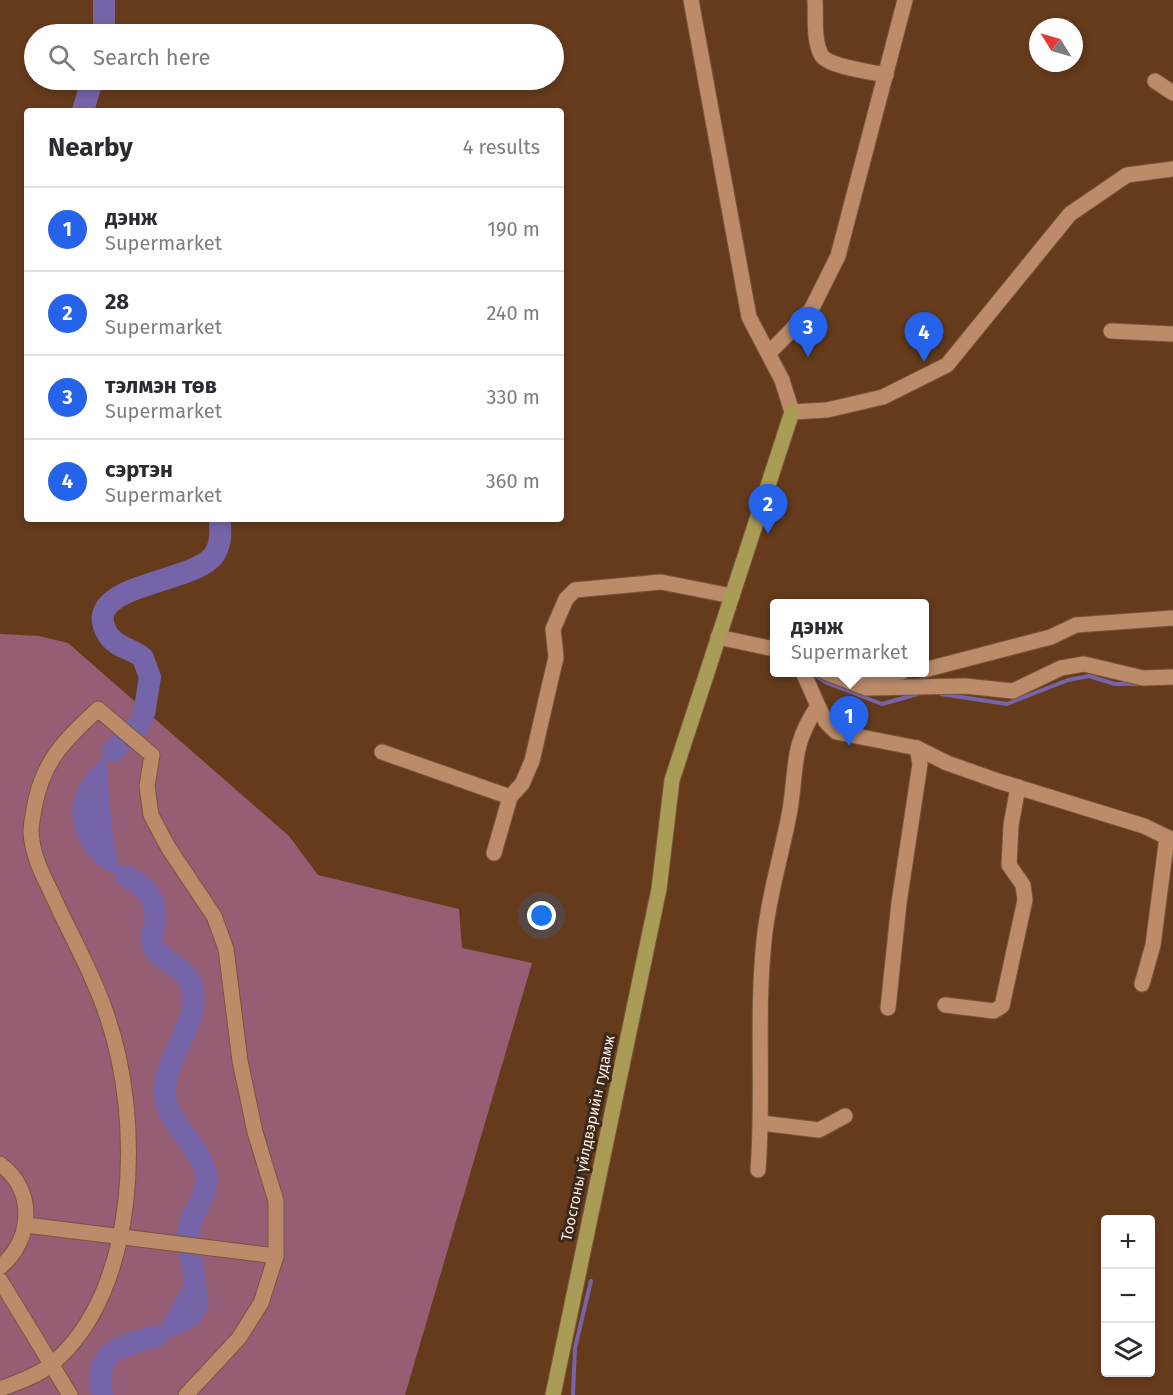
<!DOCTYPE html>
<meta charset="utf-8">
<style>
body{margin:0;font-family:"Fira Sans",sans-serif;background:#f2f2f3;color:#2b2b33}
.controls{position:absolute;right:18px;bottom:18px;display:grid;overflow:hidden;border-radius:6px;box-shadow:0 3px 9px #0003}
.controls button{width:54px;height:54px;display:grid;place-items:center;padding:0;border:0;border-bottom:2px solid #e1e1e2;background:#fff;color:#2b2b33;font:30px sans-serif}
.compass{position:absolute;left:1029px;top:18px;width:54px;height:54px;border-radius:50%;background:#fff;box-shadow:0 3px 9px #0003;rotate:307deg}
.you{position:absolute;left:542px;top:916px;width:21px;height:21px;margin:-15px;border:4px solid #fff;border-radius:50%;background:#1a73e8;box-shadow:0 0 0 9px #1a73e833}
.badge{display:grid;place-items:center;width:39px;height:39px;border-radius:50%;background:#2563eb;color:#fff;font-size:20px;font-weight:700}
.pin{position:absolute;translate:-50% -50px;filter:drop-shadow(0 2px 3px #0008)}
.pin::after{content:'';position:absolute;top:32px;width:21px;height:18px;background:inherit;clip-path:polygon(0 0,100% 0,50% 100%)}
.popup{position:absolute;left:770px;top:599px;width:159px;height:78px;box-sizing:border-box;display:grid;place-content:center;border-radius:6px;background:#fff;filter:drop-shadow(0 2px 4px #0005);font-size:20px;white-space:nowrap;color:#7c7c81}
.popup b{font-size:22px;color:#2b2b33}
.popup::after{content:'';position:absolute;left:50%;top:100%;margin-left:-12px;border:12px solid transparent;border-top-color:#fff}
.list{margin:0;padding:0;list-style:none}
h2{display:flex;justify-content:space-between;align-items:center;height:78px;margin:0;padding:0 24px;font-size:26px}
h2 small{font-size:20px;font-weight:400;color:#7c7c81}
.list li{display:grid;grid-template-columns:39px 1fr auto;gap:18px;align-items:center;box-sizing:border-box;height:84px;padding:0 24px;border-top:2px solid #e1e1e2}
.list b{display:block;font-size:22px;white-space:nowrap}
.list p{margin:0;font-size:20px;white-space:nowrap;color:#7c7c81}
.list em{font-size:20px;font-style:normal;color:#7c7c81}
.icon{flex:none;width:33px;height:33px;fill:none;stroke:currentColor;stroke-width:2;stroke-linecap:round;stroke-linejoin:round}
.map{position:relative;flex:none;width:1173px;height:1395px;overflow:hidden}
.search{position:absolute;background:#fff;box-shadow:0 3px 9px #0003;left:24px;top:24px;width:540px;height:66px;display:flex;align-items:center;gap:15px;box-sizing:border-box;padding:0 21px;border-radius:33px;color:#7c7c81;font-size:22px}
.panel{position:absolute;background:#fff;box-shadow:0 3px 9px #0003;left:24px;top:108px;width:540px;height:414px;border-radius:6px}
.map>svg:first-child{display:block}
.green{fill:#965e74}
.water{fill:#7664a8}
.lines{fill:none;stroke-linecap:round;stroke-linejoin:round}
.stream{stroke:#7664a8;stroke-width:4}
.river{stroke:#7664a8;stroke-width:22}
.minor-casing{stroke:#78563a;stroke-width:17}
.major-casing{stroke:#78563a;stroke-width:17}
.minor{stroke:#bc8b6a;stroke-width:15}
.major{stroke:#aa9c57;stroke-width:15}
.labels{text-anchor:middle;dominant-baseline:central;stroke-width:6;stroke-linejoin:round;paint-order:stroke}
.street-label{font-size:15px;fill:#fcebe1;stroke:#3c281b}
</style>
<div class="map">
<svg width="1173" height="1395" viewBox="0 0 1173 1395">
<rect width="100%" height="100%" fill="#663b1c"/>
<path class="green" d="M0,634l39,2 29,7 221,193 29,39 141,34 3,39 70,15 -127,432h-405z"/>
<g class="water">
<path d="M124,738l3,3 -21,20 7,76 7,34 22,12 9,10 -3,1c-10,-16 -32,-17 -47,-27 -10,-7 -19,-18 -23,-29 -20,-44 15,-73 46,-100z"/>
<path d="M188,1255h4c4,13 15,27 16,40 4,44 -51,43 -79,51l-1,-4 24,-7 9,-10 29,-51z"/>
</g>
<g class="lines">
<g class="stream">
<path d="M811,672l16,11 55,21 36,-10"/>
<path d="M941,694l66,10 61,-24 21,-4 26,8h24"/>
<path d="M573,1395l2,-47 16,-67"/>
</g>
<g class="river">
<path d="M104,34v-34"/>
<path d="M83,111l9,-31"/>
<path d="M113,751l24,-23 7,-14 6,-37 -7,-19c-10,-10 -25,-9 -34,-22 -35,-52 85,-52 105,-81 8,-12 6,-23 6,-36"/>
<path d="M126,876c19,10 32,23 29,46 -1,7 -5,15 -3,22 7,19 35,22 40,42 10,37 -30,72 -27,109 3,30 35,50 41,80 3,17 -10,32 -15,47 -8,21 4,41 4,63"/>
<path d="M102,1395c-9,-46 20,-49 55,-59"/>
</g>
<g class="minor-casing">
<g id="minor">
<path d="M691,0l58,317 33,63 10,32 35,-2 56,-13 64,-32 123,-151 57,-39 46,-6"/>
<path d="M815,0c1,17 -2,42 7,56 8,11 51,16 64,19"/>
<path d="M1155,81l18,12"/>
<path d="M1111,331l62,3"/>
<path d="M769,353l42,-43 27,-54 67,-256"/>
<path d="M718,637l56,12"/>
<path d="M924,670l127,-33 25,-12 97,-7"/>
<path d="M825,672l41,16 99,-2 48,5 48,-23 23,-4 59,14 30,-1"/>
<path d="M841,677l61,-5"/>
<path d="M818,706l8,16 10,10 81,16 30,15 51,18 146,45 29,14"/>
<path d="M382,752l128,45"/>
<path d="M494,853l16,-56 12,-13 10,-23 24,-104 -3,-28 13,-30 9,-9 86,-8 71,14"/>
<path d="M1142,984l11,-39 14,-108"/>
<path d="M945,1005l49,6 8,-5 23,-106 -2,-15 -14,-20 2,-40 7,-38"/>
<path d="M888,1008l11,-105 21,-139 -3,-16"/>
<path d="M761,1123l58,7 26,-14"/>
<path d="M0,1164c36,26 33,76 0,103"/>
<path d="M758,1170c6,-76 -2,-153 6,-229 4,-44 18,-87 26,-131 7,-43 1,-65 28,-104l-15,-34"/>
<path d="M26,1225l250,31"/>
<path d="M0,1280l70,115"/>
<path d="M0,1389c17,-6 39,-14 53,-26 87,-74 89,-244 55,-344 -12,-38 -33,-76 -50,-112 -11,-25 -26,-48 -27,-76 0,-7 2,-15 3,-22 8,-48 31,-69 64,-100l54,46 -5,31 4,29 17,32 46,69 12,33 14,112 15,71 21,69v55l-15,47 -22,35 -53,57"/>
</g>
</g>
<g class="major-casing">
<path id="major" d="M553,1395l106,-506 13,-109 120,-368"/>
</g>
<use href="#minor" class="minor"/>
<use href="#major" class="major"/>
</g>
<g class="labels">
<g class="street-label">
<text transform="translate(588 1138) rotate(-78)">Тоосгоны үйлдвэрийн гудамж</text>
</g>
</g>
</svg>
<div class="controls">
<button>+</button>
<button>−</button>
<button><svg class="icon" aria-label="layers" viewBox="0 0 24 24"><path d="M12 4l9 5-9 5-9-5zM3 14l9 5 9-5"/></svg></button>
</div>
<svg class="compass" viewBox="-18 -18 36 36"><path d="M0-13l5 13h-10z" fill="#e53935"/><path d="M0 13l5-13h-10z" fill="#7c7c81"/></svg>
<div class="you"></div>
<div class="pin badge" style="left:849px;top:746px">1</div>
<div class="popup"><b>дэнж</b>Supermarket</div>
<div class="pin badge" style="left:768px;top:534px">2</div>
<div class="pin badge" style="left:808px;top:357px">3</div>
<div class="pin badge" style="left:924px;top:362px">4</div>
<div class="search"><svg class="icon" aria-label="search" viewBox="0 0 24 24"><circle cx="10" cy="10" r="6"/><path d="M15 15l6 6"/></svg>Search here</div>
<section class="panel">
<h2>Nearby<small>4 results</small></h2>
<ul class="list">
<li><span class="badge">1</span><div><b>дэнж</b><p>Supermarket</p></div><em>190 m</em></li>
<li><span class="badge">2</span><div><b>28</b><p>Supermarket</p></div><em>240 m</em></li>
<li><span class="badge">3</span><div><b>тэлмэн төв</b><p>Supermarket</p></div><em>330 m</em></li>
<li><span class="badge">4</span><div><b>сэртэн</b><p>Supermarket</p></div><em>360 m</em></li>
</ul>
</section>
</div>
